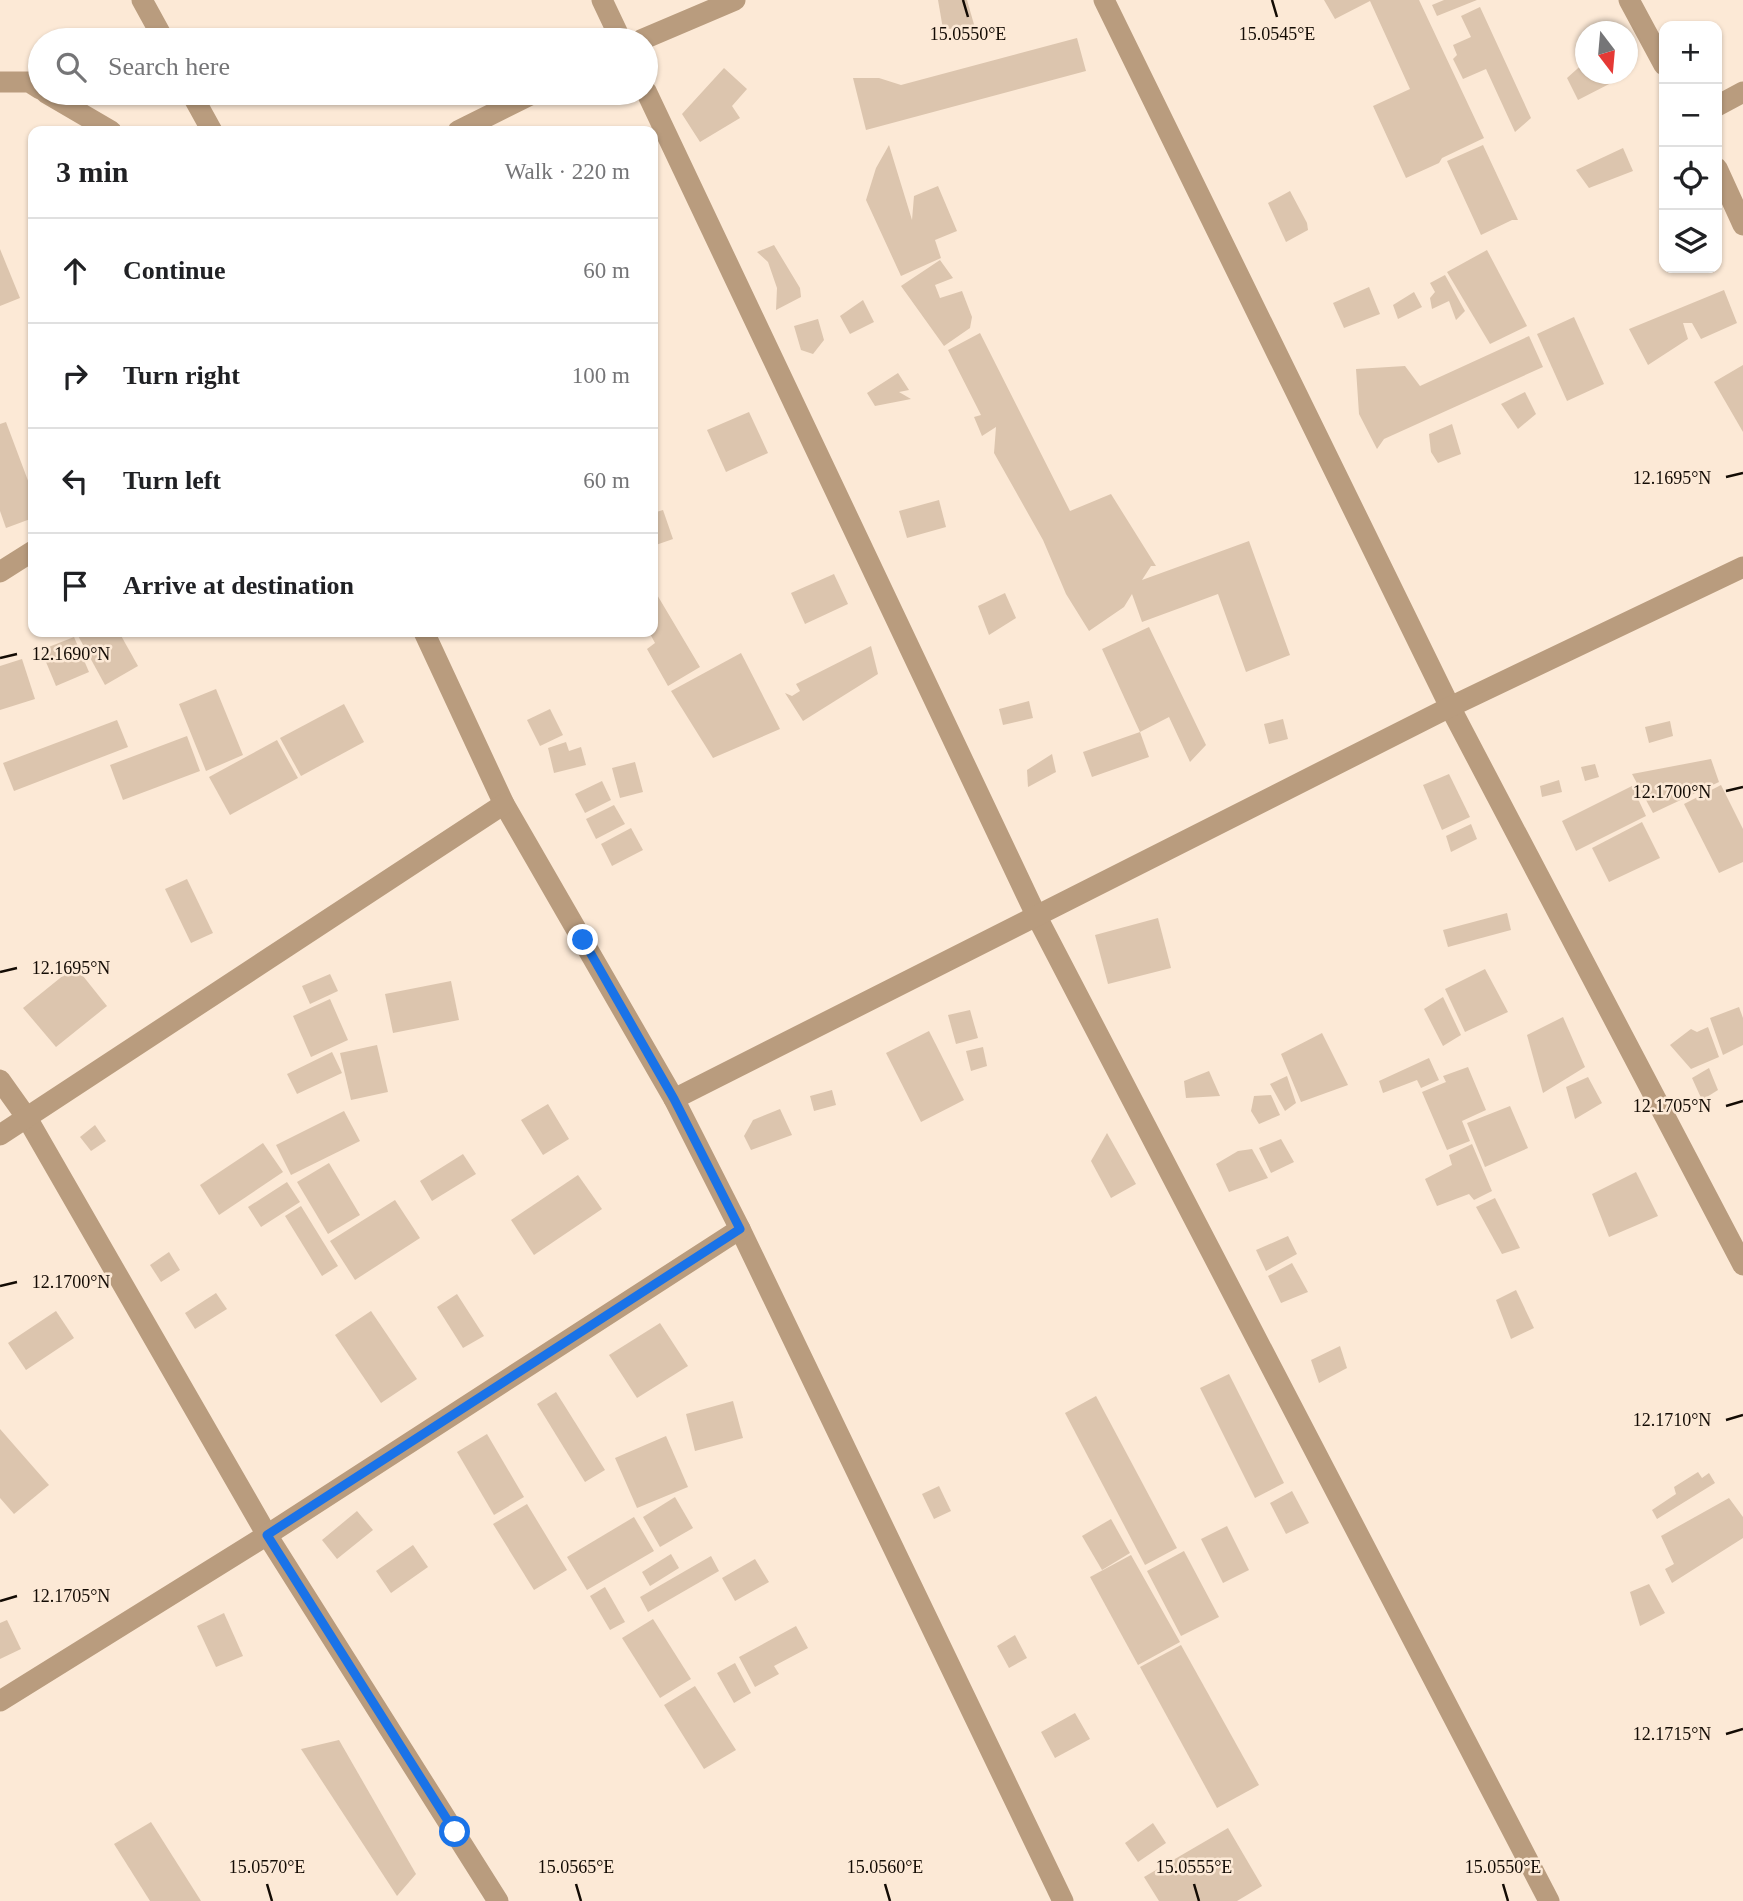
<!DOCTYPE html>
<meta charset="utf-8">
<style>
body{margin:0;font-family:"Times New Roman",serif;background:#f2f2f2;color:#202124}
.controls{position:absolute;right:21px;top:21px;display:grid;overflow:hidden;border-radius:14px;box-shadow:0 2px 5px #0004}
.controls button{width:63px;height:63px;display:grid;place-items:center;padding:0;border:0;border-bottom:2px solid #e0e0e0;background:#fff;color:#202124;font:35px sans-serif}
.compass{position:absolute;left:1575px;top:21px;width:63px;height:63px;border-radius:50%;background:#fff;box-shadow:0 2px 5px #0004;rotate:164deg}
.stop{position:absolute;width:21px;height:21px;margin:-16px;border:5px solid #1a73e8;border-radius:50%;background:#fff}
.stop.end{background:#1a73e8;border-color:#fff;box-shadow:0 2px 7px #0008}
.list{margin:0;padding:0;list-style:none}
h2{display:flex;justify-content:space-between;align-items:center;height:91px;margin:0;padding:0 28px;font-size:30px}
h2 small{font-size:23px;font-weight:400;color:#757577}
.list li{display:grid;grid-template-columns:46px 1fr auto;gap:21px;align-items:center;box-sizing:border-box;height:105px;padding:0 28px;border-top:2px solid #e0e0e0}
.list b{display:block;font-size:26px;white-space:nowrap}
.list em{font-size:23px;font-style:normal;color:#757577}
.icon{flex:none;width:38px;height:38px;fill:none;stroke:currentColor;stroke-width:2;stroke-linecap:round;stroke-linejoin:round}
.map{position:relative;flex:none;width:1743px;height:1901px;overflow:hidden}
.search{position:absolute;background:#fff;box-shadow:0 2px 5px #0004;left:28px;top:28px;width:630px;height:77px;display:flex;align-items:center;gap:18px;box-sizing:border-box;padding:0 24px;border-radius:38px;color:#757577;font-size:26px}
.panel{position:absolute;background:#fff;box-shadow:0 2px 5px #0004;left:28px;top:126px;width:630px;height:511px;border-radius:14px}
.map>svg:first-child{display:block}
.building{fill:#dcc5ae}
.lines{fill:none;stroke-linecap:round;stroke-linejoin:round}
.minor{stroke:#b99c7e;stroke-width:21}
.tertiary{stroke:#b99c7e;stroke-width:21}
.route{stroke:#1a73e8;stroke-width:9}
.ticks{fill:none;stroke:#130b04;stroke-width:2.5}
.ticks-label{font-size:18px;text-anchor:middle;fill:#130b04;stroke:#fce9d6;stroke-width:5;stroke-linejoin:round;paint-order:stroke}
</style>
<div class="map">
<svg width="1743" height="1901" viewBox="0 0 1743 1901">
<rect width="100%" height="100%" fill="#fce9d6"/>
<g class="building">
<path d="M938,0h29l8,28 -32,1z"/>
<path d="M1324,0h95l65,138 -42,20 -3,5 -33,15 -33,-72 37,-17 -40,-88 -35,18z"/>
<path d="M1444,0h33l-40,16 -5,-11z"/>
<path d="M1480,7l51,111 -16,14 -29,-63 -23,10 -10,-20 4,-4 -4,-10 18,-8 -10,-21z"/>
<path d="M1077,38l9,33 -220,59 -13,-52h26l22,7z"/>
<path d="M1586,61v13h25l4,7 -37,19 -11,-22z"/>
<path d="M724,68l23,21 -15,17 8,12 -40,24 -18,-28z"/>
<path d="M889,145l23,75 2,-24 24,-10 19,45 -22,9 6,18 -40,18 -35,-76 10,-32z"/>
<path d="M1483,145l35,75h-6l-31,15 -34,-74z"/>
<path d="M1623,148l10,23 -44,17 -13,-18z"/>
<path d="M1290,191l17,32 1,7 -22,12 -18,-39z"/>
<path d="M774,245l26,43 1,9 -25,13 1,-22 -9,-26 -11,-10z"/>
<path d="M0,249l20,49 -20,8z"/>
<path d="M1487,250l40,76 -37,18 -43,-72z"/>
<path d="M940,260l13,18 -18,7 5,13 22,-7 10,26 -2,11 -26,18 -43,-60z"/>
<path d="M1445,275l20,36 -9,9 -7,-19 -17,8 -2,-11 5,-6 -5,-9z"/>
<path d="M1369,287l11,27 -36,14 -11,-25z"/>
<path d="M1724,290l13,33 -36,16 -9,-16h-9l5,16 -40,26 -19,-36z"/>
<path d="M1414,292l8,15 -24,12 -5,-14z"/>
<path d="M863,300l11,22 -24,12 -10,-18z"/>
<path d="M1574,317l30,67 -37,17 -30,-67z"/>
<path d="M818,319l6,21 -11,14 -12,-4 -7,-24z"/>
<path d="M980,333l90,178 41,-17 45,72h-5l-9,14 107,-39 41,114 -44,17 -28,-78 -76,28 -10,-28 -8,13 -35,24 -23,-37 -23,-54 -49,-87 2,-26 -14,9 -8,-19 7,-2 -33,-65z"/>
<path d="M1529,336l14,31 -159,72 -7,10 -18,-35 -3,-45 49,-3 15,20z"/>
<path d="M1743,365v67l-29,-50z"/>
<path d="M898,373l11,17 -10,2 12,7 -36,7 -8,-13z"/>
<path d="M1525,392l11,22 -18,15 -17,-25z"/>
<path d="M749,412l19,41 -42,19 -19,-42z"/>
<path d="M6,422l27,72v24l-27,10 -6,-17v-87z"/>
<path d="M1452,424l9,30 -23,9 -7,-11 -2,-18z"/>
<path d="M939,500l7,27 -39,11 -8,-27z"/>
<path d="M663,510l10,29 -20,7v-33z"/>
<path d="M834,574l14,30 -43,20 -14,-31z"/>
<path d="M653,588l47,79 -32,19 -21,-37 8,-6 -6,-11h4z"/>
<path d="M1005,593l11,25 -27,17 -11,-29z"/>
<path d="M1149,627l57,118 -16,17 -21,-45 -29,15 -38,-83z"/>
<path d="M76,632h43l19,34 -33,19z"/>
<path d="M74,637l15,35 -33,14 -15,-36z"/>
<path d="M871,646l7,28 -75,47 -18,-28 7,3 8,-5 -4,-7z"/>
<path d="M741,653l39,76 -67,29 -42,-67z"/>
<path d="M22,659l13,40 -35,11v-44z"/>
<path d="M216,689l27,66 -37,16 -27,-67z"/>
<path d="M1029,701l4,17 -30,7 -4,-16z"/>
<path d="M344,704l20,38 -63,34 -21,-38z"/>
<path d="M550,709l13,26 -23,11 -13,-26z"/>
<path d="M1283,719l5,20 -19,5 -5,-20z"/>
<path d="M117,720l11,27 -114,44 -11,-28z"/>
<path d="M1670,721l3,15 -24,7 -4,-16z"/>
<path d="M1140,732l9,25 -57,20 -9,-25z"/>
<path d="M187,736l13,35 -77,29 -13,-35z"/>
<path d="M277,740l21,38 -68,37 -21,-38z"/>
<path d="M566,742l3,9 12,-4 5,18 -32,8 -6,-25z"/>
<path d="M1052,754l4,18 -28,15 -1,-17z"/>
<path d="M1711,759l8,23 -66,31 -21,-39z"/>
<path d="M635,762l8,30 -23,6 -8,-30z"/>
<path d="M1595,764l4,13 -14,4 -4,-14z"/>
<path d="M1449,774l21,43 -28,13 -19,-45z"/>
<path d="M1559,780l3,12 -20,5 -2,-11z"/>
<path d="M602,781l9,19 -26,13 -10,-19z"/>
<path d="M1721,785l22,44v33l-24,11 -35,-69z"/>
<path d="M1632,786l14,30 -70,35 -14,-30z"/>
<path d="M614,805l11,19 -29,15 -10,-20z"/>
<path d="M1642,822l18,36 -51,24 -17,-34z"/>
<path d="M1471,824l6,15 -26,13 -5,-16z"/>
<path d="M631,828l12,22 -31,16 -11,-22z"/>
<path d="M187,879l26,54 -22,10 -26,-54z"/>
<path d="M1507,913l4,17 -63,17 -5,-17z"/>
<path d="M1158,918l13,50 -63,16 -13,-49z"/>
<path d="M75,966l32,40 -51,41 -33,-39z"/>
<path d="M1485,969l23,43 -43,20 -20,-43z"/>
<path d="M330,974l8,17 -28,13 -8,-18z"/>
<path d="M451,981l8,39 -66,13 -8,-39z"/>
<path d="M1443,997l18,38 -18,11 -19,-37z"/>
<path d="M330,999l18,41 -37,17 -18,-41z"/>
<path d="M1739,1007l4,11v27l-20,10 -13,-37z"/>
<path d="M970,1010l8,28 -22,6 -8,-29z"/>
<path d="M1563,1017l22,50 -42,26 -16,-58z"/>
<path d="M1708,1027l11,30 -28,12 -21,-24 21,-16 6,3z"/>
<path d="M929,1031l35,69 -43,22 -35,-69z"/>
<path d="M1322,1033l26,52 -47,17 -20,-48z"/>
<path d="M377,1045l11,47 -37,8 -11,-47z"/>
<path d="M983,1047l4,19 -16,5 -5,-20z"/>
<path d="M332,1052l10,21 -45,21 -10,-20z"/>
<path d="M1429,1058l10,22 -18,8 -4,-8 -34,13 -4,-12z"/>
<path d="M1468,1067l18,43 -24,11 8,20 -23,9 -25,-58 24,-10 -3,-6z"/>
<path d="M1709,1068l9,22 -16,10 -10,-22z"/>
<path d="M1209,1071l11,25 -34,2 -2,-17z"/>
<path d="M1287,1076l9,27 -11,8 -15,-27z"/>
<path d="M1588,1077l14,26 -27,16 -9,-32z"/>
<path d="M832,1090l4,15 -22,6 -4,-15z"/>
<path d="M1271,1095l9,20 -21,9 -8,-13 3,-15z"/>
<path d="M548,1104l21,35 -26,16 -22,-35z"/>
<path d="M1510,1106l18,42 -43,19 -18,-44z"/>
<path d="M780,1109l12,26 -41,15 -7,-14 9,-16z"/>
<path d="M344,1111l16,30 -69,34 -15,-30z"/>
<path d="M95,1125l11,16 -15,10 -11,-14z"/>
<path d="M1107,1133l29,51 -25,14 -20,-37z"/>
<path d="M1281,1139l13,23 -23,11 -12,-25z"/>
<path d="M263,1143l20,29 -64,43 -19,-30z"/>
<path d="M1472,1144l20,47 -18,9 -5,-6 -32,12 -12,-27 27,-14 -3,-10z"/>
<path d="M1252,1149l16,29 -39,14 -13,-28 22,-13z"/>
<path d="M463,1154l13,20 -44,27 -12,-20z"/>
<path d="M329,1163l31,52 -32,19 -31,-52z"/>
<path d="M1636,1172l22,44 -49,21 -17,-43z"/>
<path d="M578,1175l24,34 -68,46 -23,-35z"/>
<path d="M287,1182l13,20 -39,25 -13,-20z"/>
<path d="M1495,1198l25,50 -18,6 -26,-47z"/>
<path d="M395,1200l25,38 -65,42 -25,-39z"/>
<path d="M301,1206l37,60 -16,10 -37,-60z"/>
<path d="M1288,1236l9,18 -31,17 -10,-21z"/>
<path d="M169,1252l11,18 -19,12 -11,-17z"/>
<path d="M1292,1263l16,29 -27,11 -13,-27z"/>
<path d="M1516,1290l18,38 -23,11 -15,-39z"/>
<path d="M216,1293l11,16 -32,20 -10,-16z"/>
<path d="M457,1294l27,42 -21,12 -26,-41z"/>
<path d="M56,1311l18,27 -48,32 -18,-27z"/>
<path d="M371,1311l46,68 -36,24 -46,-68z"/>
<path d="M660,1323l28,43 -51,32 -28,-43z"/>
<path d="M1340,1346l7,22 -28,15 -8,-23z"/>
<path d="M1229,1374l55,109 -29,15 -55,-110z"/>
<path d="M556,1392l49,78 -20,12 -48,-78z"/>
<path d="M1096,1396l81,152 -32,17 -80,-152z"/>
<path d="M733,1401l10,37 -48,13 -9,-37z"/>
<path d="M0,1429l49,56 -35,29 -14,-16z"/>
<path d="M487,1434l37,63 -30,18 -37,-63z"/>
<path d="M666,1436l22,51 -51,21 -22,-50z"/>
<path d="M1698,1472l4,6 7,-5 6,10 -58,36 -5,-9 24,-16 -2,-7z"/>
<path d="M939,1486l12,25 -17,8 -12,-25z"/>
<path d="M1292,1491l17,32 -23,11 -16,-31z"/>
<path d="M675,1497l18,31 -33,19 -17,-30z"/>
<path d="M1729,1498l14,19v21l-71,45 -7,-14 9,-5 -13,-28z"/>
<path d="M527,1504l40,66 -33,20 -41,-66z"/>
<path d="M357,1511l16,19 -36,29 -15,-19z"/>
<path d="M634,1517l20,34 -67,39 -20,-33z"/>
<path d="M1111,1519l19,34 -28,17 -20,-34z"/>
<path d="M1227,1526l22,44 -26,13 -22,-44z"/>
<path d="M413,1545l15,22 -37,26 -15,-22z"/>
<path d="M1184,1551l35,66 -38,19 -34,-65z"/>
<path d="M671,1554l8,14 -29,18 -8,-14z"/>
<path d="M1131,1555l49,87 -42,23 -48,-88z"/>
<path d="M711,1556l8,15 -71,41 -8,-15z"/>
<path d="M755,1559l14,23 -34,19 -13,-23z"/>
<path d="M1649,1584l16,29 -25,13 -10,-34z"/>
<path d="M605,1587l20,35 -15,8 -20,-34z"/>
<path d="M224,1613l19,43 -27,11 -19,-41z"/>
<path d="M653,1619l38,60 -31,19 -38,-60z"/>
<path d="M7,1620l14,29 -21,10v-36z"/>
<path d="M796,1626l12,22 -34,18 5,8 -24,13 -16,-30z"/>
<path d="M1015,1635l12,23 -18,10 -12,-22z"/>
<path d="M1181,1645l78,140 -42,23 -77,-141z"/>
<path d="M735,1663l16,30 -17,10 -17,-30z"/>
<path d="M695,1686l41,64 -32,19 -40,-64z"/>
<path d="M1075,1713l15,26 -35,19 -14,-26z"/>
<path d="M339,1740l77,134 -19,22 -96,-147z"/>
<path d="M151,1822l50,79h-51l-36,-57z"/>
<path d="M1153,1823l13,20 -28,19 -13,-19z"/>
<path d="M1228,1828l34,58 -25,15h-78l-15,-24z"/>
</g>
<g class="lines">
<g class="minor">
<path d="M142,0l22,40"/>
<path d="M602,0l19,40"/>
<path d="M1104,0l346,707 293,558"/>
<path d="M1629,0l35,65"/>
<path d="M646,91l391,826 512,984"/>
<path d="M191,93l21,38"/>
<path d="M1717,106l26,-14"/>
<path d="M1717,168l26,57"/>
<path d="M0,572l33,-21"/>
<path d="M424,632l80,172 170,295 66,130 323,672"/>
<path d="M0,1080l27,38 240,417 231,366"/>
<path d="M674,1099l776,-392 293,-140"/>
<path d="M0,1135l504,-331"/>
<path d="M0,1701l267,-166 473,-306"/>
</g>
<g class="tertiary">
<path d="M641,40l94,-40"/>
<path d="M0,82h29l11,7"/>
<path d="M46,93l65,38"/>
<path d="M458,131l76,-38"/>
</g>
</g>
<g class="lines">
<path class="route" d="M455,1832l-188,-297 473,-306 -66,-130 -91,-159"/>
</g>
<path class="ticks" d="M963,0l5,17M1272,0l5,17M1726,477l17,-4M0,658l17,-4M1726,791l17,-4M0,972l17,-4M1726,1106l17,-5M0,1286l17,-4M1726,1420l17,-5M0,1601l17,-5M1726,1734l17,-5M267,1884l5,17M576,1884l5,17M885,1884l5,17M1194,1884l5,17M1503,1884l5,17"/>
<g class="ticks-label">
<text x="968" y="40">15.0550°E</text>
<text x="1277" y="40">15.0545°E</text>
<text x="1672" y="484">12.1695°N</text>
<text x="71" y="660">12.1690°N</text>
<text x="1672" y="798">12.1700°N</text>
<text x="71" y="974">12.1695°N</text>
<text x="1672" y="1112">12.1705°N</text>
<text x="71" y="1288">12.1700°N</text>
<text x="1672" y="1426">12.1710°N</text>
<text x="71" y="1602">12.1705°N</text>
<text x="1672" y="1740">12.1715°N</text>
<text x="267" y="1873">15.0570°E</text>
<text x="576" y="1873">15.0565°E</text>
<text x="885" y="1873">15.0560°E</text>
<text x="1194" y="1873">15.0555°E</text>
<text x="1503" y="1873">15.0550°E</text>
</g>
</svg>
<div class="controls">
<button>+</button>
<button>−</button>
<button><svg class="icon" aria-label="locate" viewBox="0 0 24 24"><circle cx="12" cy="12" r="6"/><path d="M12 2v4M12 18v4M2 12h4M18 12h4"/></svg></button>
<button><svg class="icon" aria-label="layers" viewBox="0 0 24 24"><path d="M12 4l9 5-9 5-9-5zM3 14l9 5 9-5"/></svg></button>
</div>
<svg class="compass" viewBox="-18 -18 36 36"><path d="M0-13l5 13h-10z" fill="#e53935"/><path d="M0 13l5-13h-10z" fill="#757577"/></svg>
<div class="stop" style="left:455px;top:1832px"></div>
<div class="stop end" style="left:583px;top:940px"></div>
<div class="search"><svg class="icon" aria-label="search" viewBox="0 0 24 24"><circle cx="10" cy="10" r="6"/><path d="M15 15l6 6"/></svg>Search here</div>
<section class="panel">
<h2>3 min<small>Walk · 220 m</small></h2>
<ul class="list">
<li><svg class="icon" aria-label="ahead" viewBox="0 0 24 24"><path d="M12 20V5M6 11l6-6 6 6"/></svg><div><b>Continue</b></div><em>60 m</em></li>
<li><svg class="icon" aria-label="right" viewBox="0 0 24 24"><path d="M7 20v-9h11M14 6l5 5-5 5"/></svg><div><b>Turn right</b></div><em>100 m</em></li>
<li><svg class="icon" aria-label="left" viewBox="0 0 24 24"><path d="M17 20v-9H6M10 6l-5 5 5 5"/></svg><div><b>Turn left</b></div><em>60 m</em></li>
<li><svg class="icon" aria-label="arrive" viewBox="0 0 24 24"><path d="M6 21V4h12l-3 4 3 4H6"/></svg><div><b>Arrive at destination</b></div></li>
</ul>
</section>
</div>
